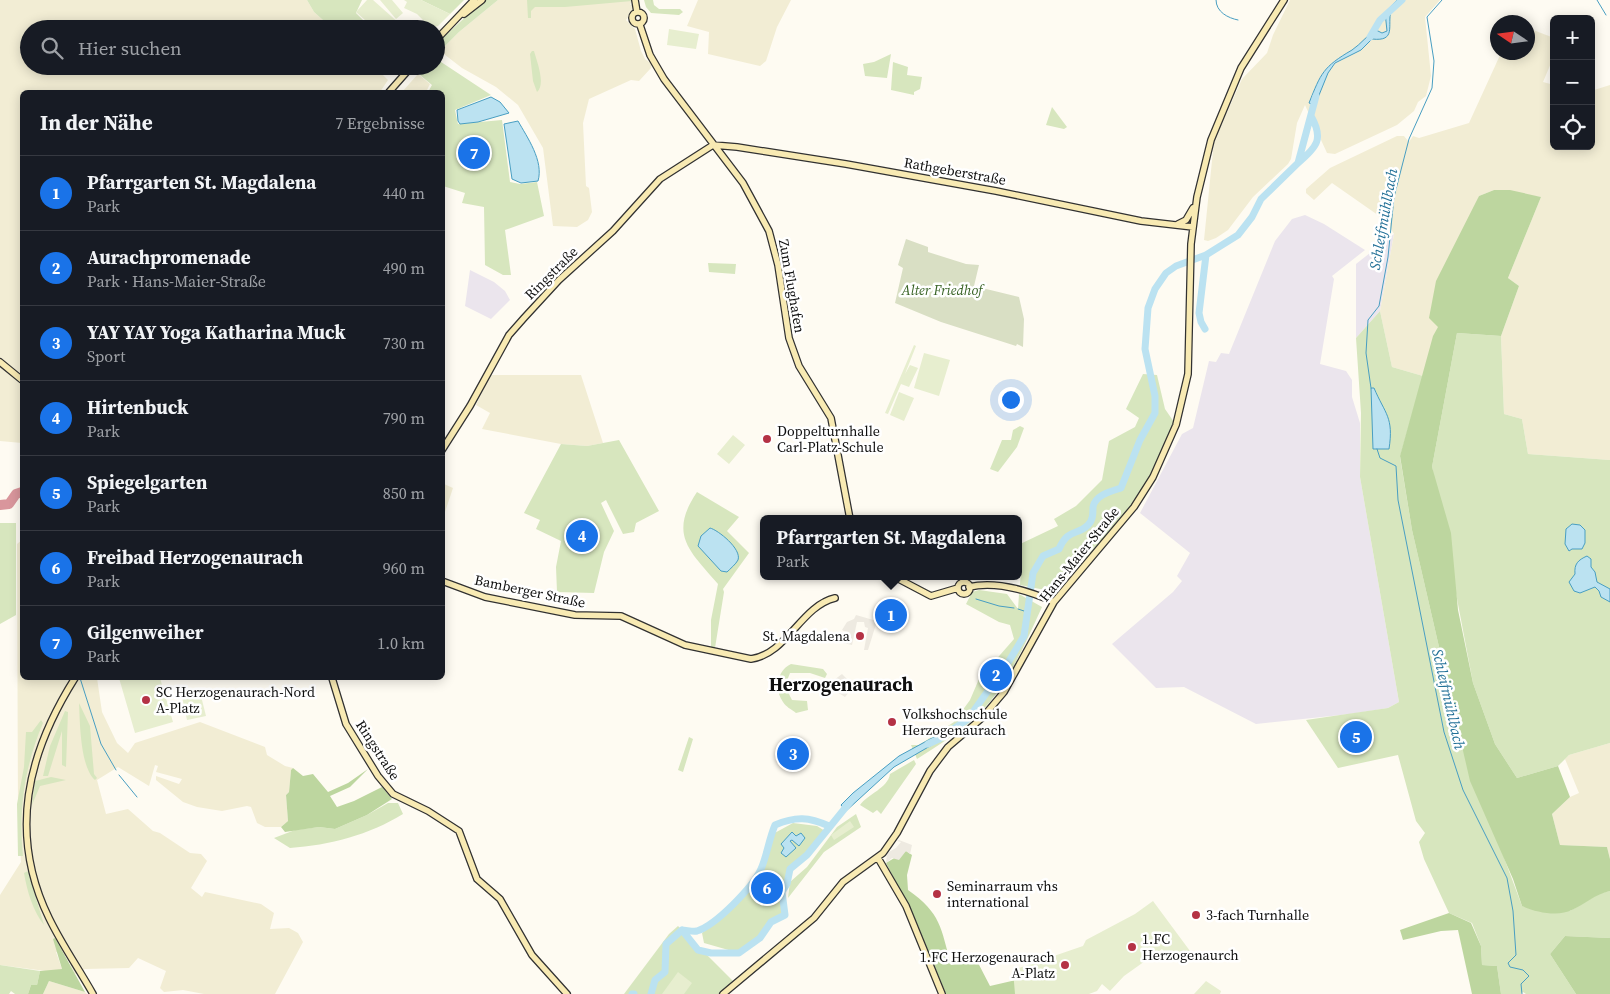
<!DOCTYPE html>
<html lang="de">
<head>
<meta charset="utf-8">
<style>
	:root { --surface:#171b24; --page:#242831; --text:#f1f3f6; --muted:#9ea1a6; --line:#363941; --accent:#1a73e8 }
	body { margin:0; font-family:"Source Serif 4",serif; background:var(--page); color:var(--text) }
	.controls { position:absolute; right:15px; top:15px; display:grid; overflow:hidden; border-radius:8px; box-shadow:0 2px 12px #0003 }
	.controls button { width:45px; height:45px; display:grid; place-items:center; padding:0; border:0; border-bottom:1px solid var(--line); background:var(--surface); color:var(--text); font:25px sans-serif }
	.compass { position:absolute; left:1490px; top:15px; width:45px; height:45px; border-radius:50%; background:var(--surface); box-shadow:0 2px 12px #0003; rotate:283deg }
	.you { position:absolute; left:1010px; top:399px; width:18px; height:18px; margin:-12px; border:4px solid #fff; border-radius:50%; background:#1a73e8; box-shadow:0 0 0 8px #1a73e833 }
	.badge { display:grid; place-items:center; width:32px; height:32px; border-radius:50%; background:var(--accent); color:#fff; font-size:16px; font-weight:700 }
	.pin { position:absolute; translate:-50% -50%; border:2px solid #fff; box-shadow:0 1px 5px #0006 }
	.popup { position:absolute; left:760px; top:515px; width:262px; height:65px; box-sizing:border-box; display:grid; place-content:center; border-radius:8px; background:var(--surface); filter:drop-shadow(0 1px 4px #0005); font-size:16px; white-space:nowrap; color:var(--muted) }
	.popup b { font-size:19px; color:var(--text) }
	.popup::after { content:''; position:absolute; left:50%; top:100%; margin-left:-10px; border:10px solid transparent; border-top-color:var(--surface) }
	.list { margin:0; padding:0; list-style:none }
	h2 { display:flex; justify-content:space-between; align-items:center; height:65px; margin:0; padding:0 20px; font-size:21px }
	h2 small { font-size:16px; font-weight:400; color:var(--muted) }
	.list li { display:grid; grid-template-columns:32px 1fr auto; gap:15px; align-items:center; box-sizing:border-box; height:75px; padding:0 20px; border-top:1px solid var(--line) }
	.list b { display:block; font-size:19px; white-space:nowrap }
	.list p { margin:0; font-size:16px; white-space:nowrap; color:var(--muted) }
	.list em { font-size:16px; font-style:normal; color:var(--muted) }
	.icon { flex:none; width:28px; height:28px; fill:none; stroke:currentColor; stroke-width:2; stroke-linecap:round; stroke-linejoin:round }
	.map { position:relative; flex:none; width:1610px; height:994px; overflow:hidden }
	.search { position:absolute; background:var(--surface); box-shadow:0 2px 12px #0003; left:20px; top:20px; width:425px; height:55px; display:flex; align-items:center; gap:12px; box-sizing:border-box; padding:0 18px; border-radius:28px; color:var(--muted); font-size:19px }
	.panel { position:absolute; background:var(--surface); box-shadow:0 2px 12px #0003; left:20px; top:90px; width:425px; height:590px; border-radius:8px }
	.map>svg:first-child { display:block }
	.industrial { fill:#ebe5ed }
	.farmland { fill:#f2edd4 }
	.green { fill:#d7e6be }
	.forest { fill:#bdd69f }
	.cemetery { fill:#d9dfc4 }
	.pitch { fill:#e7eecf }
	.plaza { fill:#eeeae1 }
	.water { fill:#bbe2f1; stroke:#489ec2 }
	.lines { fill:none; stroke-linecap:round; stroke-linejoin:round }
	.stream { stroke:#489ec2; stroke-width:1 }
	.river { stroke:#bbe2f1; stroke-width:7 }
	.taxiway { stroke:#d9969c; stroke-width:10 }
	.secondary-casing { stroke:#313131; stroke-width:8 }
	.secondary { stroke:#f8eab3; stroke-width:5.5 }
	.poi-dot { fill:#b43245; stroke:#fff; stroke-width:2 }
	.labels { text-anchor:middle; dominant-baseline:central; stroke-width:5; stroke-linejoin:round; paint-order:stroke }
	.street-label { font-size:14px; fill:#0f0f0f; stroke:#fff }
	.park-label { font-size:14px; font-style:italic; fill:#376224; stroke:#fff }
	.poi-label { font-size:14px; fill:#0f0f0f; stroke:#fff; text-anchor:start }
	.water-label { font-size:15px; font-style:italic; fill:#227097; stroke:#fff }
	.district-label { font-size:19px; font-weight:bold; fill:#0f0f0f; stroke:#fff }
</style>
</head>
<body>
<div class="map">
<svg width="1610" height="994" viewBox="0 0 1610 994">
	<rect width="100%" height="100%" fill="#fefbf2"/>
	<path class="industrial" d="M1305,215L1324,224L1365,250L1332,276L1334,279L1320,364L1346,371L1352,380V397L1360,423V477L1399,702L1388,708L1350,714L1256,724L1184,687L1156,688L1112,644L1173,592L1182,581L1177,576L1190,553L1140,513L1182,434L1193,428L1209,361L1216,362L1221,353L1229,354L1275,241L1292,219Z
		M1394,234L1380,311L1356,338V264Z
		M470,270L494,282L505,291L510,300L491,319L465,306Z"/>
	<path class="farmland" d="M0,0H307L314,12L333,29H29V66H374L388,80L380,92H22V443L0,441Z
		M498,0H632L630,5L633,4V10L626,20L635,29L641,51L645,59L652,64L651,68L639,81L631,80L589,99L583,123L586,186L589,188L592,212L588,220L577,227L553,226L543,148L518,105L496,87L462,68L440,51L459,32Z
		M698,0H791L777,27L766,61L760,66L708,54L709,32L687,26Z
		M1290,0H1440L1425,17L1431,76L1426,96L1418,102L1414,111L1397,125L1335,154L1327,153L1305,105L1297,123L1291,159L1288,164L1253,197L1228,230L1216,238L1208,241L1204,240L1214,141L1242,79L1267,53L1273,35Z
		M1528,28L1554,38V56L1543,82L1554,85V146H1591V140L1595,134L1591,91L1610,85V460L1528,454L1522,419L1504,414L1501,336L1519,286L1508,278L1541,197L1494,190L1479,196L1423,376L1392,367L1380,311L1394,234L1385,220L1332,183L1314,200L1306,193V189L1330,168L1397,136H1404L1409,142L1413,136L1419,138L1469,123L1501,53L1528,52Z
		M418,74L430,84L426,92H402Z
		M490,375H581L603,443L587,446L561,444L482,429L490,413L476,405Z
		M444,484L453,488L443,518L442,488Z
		M22,540V678H97L102,712L117,743L128,753L135,743L200,722L265,747L267,755L285,766L293,768L291,770L289,792L286,795L288,821L281,827H265L257,823L251,807L247,806L222,811L197,807L183,802L156,780V776L179,784L182,779L156,772L158,766L155,765L149,786L118,767L97,780L106,814L128,809L153,831L160,833L190,853L201,854L207,861L191,888L202,897L205,892L261,904L274,913L270,929L289,928L298,933L303,942L275,994H204L183,990L164,992L160,988L166,971L138,958L129,968L85,969L75,974L66,956L56,952L62,969L53,972L0,965V895L21,862L18,817L17,544Z
		M1610,743V859L1607,847L1560,845L1552,814L1570,797L1579,793L1565,759L1569,755Z
		M49,981L85,992L87,994H43Z"/>
	<path class="green" d="M307,0H362L356,13L372,29H359L349,20L344,23L341,20L333,29L314,12Z
		M421,0H464L450,14Z
		M484,0H498L459,32L440,51L436,44Z
		M527,0H632V1L565,7H535L531,11V18H528Z
		M644,0H653L654,5L659,9H680L683,12L679,15L651,13L646,7Z
		M532,51H534C537,62 546,84 537,92L533,81L530,54Z
		M891,54L887,78L865,76L863,64L874,62Z
		M438,60L491,95L455,110L458,124L502,120L510,182L520,184L537,182L544,216L505,230L511,275H503L485,265L484,207L462,203L465,193L443,186L442,92H428L432,85L420,75L428,66H436Z
		M893,62L908,67L907,75L922,77L920,89L914,92V95L891,90Z
		M1052,107L1067,127L1064,129L1046,125Z
		M708,263L736,264L735,274L709,272Z
		M1380,311L1392,367L1423,376L1400,457L1412,530L1461,742L1522,906L1570,911L1600,893L1610,891V938L1565,936L1550,954L1576,994H1526L1523,992L1521,994H1501L1497,966L1482,965L1481,946L1472,923L1449,913L1424,859L1419,842L1425,833L1416,821L1398,755L1338,768L1306,720L1388,708L1399,702L1360,477L1361,413L1356,338Z
		M1457,333L1501,336L1504,414L1522,419L1528,454L1610,460V743L1569,755L1558,766L1517,778L1495,744L1473,683L1432,467Z
		M1143,374L1157,375L1165,409L1174,422C1159,459 1143,495 1116,526C1097,548 1074,567 1056,590L1050,591L1020,585L1022,554L1018,545L1058,526L1054,519L1076,506L1102,480L1109,441L1135,427L1139,418L1126,409Z
		M1020,426L1024,428L1017,447L998,472L990,469L1002,440H1011L1013,430Z
		M619,440L659,511L636,523L634,532L623,534L606,500L601,503L614,531L604,552L594,593L557,592L556,567L561,541L536,529L540,520L524,513L561,444L587,446Z
		M697,492L739,517L727,531L749,553L723,589L724,592L715,648L711,649V620L718,584C690,551 668,535 697,492Z
		M0,523H16V615L0,624Z
		M979,590L1007,594L1018,609L1019,594L1042,607C1023,648 1004,695 968,724C952,737 934,748 917,759L911,745H919L954,722L970,700L979,679L1014,639L1010,625L999,622L966,604L972,592Z
		M891,610L902,612V619H897L896,622H885V619L878,617L880,612Z
		M791,664L823,669L827,674L825,678L810,673H790L785,686L792,700L807,701L808,710L796,713C791,709 786,707 783,702C774,690 777,670 791,664Z
		M79,703L90,726L94,774L97,778L95,780C80,767 80,722 79,703Z
		M65,711L68,712L66,767L62,765V731L48,776H43L50,746Z
		M41,720L43,723C25,765 18,810 23,856H18L17,804L24,767L26,732H32Z
		M689,737L693,739L683,772L678,770Z
		M914,760L916,764L881,814L877,810L873,813L860,805C868,794 888,788 890,774Z
		M51,777L66,780L40,786L32,805L35,781Z
		M388,803H398L403,814C369,835 330,845 290,848L274,838L295,830L319,827L335,829L367,815Z
		M856,814L861,827L824,852L788,898L790,882L807,867L837,827Z
		M793,823L817,826L825,831L807,855L790,869L787,884L782,892L785,915L771,922L760,938L739,953L704,943L702,933L711,926V922C730,909 753,891 762,869C766,858 768,846 771,835Z
		M28,871L44,925C33,911 27,891 24,873Z
		M678,926L737,985L729,994H624L669,934Z
		M0,965L40,971L37,985H31L28,994H15L11,991L9,994H0Z"/>
	<path class="forest" d="M1494,190H1510L1541,197L1508,278L1519,286L1501,336L1457,333L1432,467L1451,533L1458,610L1473,683L1495,744L1517,778L1558,766L1570,797L1552,814L1560,845L1607,847L1610,859V891C1595,894 1585,904 1572,910C1558,917 1535,912 1522,906L1513,879L1470,781L1412,530L1400,456L1433,336L1438,327L1429,318L1436,281L1479,196Z
		M293,768L303,776L313,774L328,792L348,783L368,769L350,787L330,796L337,807L354,801L382,787L392,799L367,815L335,829L319,827L285,832L281,827L288,821L286,795L289,792L291,770Z
		M906,851L912,855L907,875L908,890C941,913 941,928 951,965L976,959L990,986L1016,980L1020,994H946L916,921L886,863Z
		M1449,913L1471,923L1481,946L1482,965L1497,966L1501,994H1472L1458,930L1441,931L1403,940L1400,930Z
		M1565,936L1610,938V994H1576L1550,954Z
		M55,938L85,992L49,981L43,994H28L31,985H37L40,971L62,969L53,939Z"/>
	<path class="cemetery" d="M906,239L928,247V252L966,264L979,265L974,286L1019,297L1024,319L1023,347L1017,344L1016,346L941,322L895,303L903,268L898,265Z"/>
	<path class="pitch" d="M367,0H373L400,24L396,29H375L356,12Z
		M380,0H392L403,13L396,19Z
		M404,0H421L450,14L438,26L431,28L417,14L404,8L407,2Z
		M669,29L699,34L696,49L667,45Z
		M914,345L916,346L905,374L910,365L918,368L909,387L901,384L888,414L885,413Z
		M924,353L950,360L939,396L914,388Z
		M899,392L914,398L904,421L890,415Z
		M733,435L745,445L729,464L717,454Z
		M119,678H160L173,722L135,733Z
		M199,688L206,716L187,720L181,692Z
		M850,821L854,827L834,840L831,835Z
		M1153,901L1190,951L1174,962L1162,949L1124,976L1110,991L1102,984L1097,991L1089,994H1015L1013,970L1083,946L1086,940L1135,914Z
		M678,972L692,983L684,994H662Z
		M1206,981L1221,991L1220,994H1194Z"/>
	<path class="plaza" d="M856,615L877,621L868,650H864L868,628L865,627L864,622H857L852,645L843,643L848,633L842,630L847,622L854,619Z
		M842,674L854,686L845,697L831,688L834,680Z
		M899,840L912,845L910,854L906,851L899,860L892,858L886,863L887,853L896,848L901,842L897,841Z"/>
	<path class="water" d="M1397,0H1405L1391,11C1387,25 1397,42 1372,39L1361,50L1335,63L1328,73L1315,105L1309,103C1321,73 1323,67 1352,50C1361,44 1367,35 1376,30L1382,33L1387,31L1385,12Z
		M491,97L500,102L509,113L478,122L460,124L458,121L457,110Z
		M518,121C527,137 544,161 538,181L521,183L512,179L504,124Z
		M1371,388H1374C1385,414 1394,417 1389,449H1373Z
		M1572,524L1580,525L1585,530V543L1582,549H1572L1569,551L1565,544L1566,529Z
		M710,528C718,530 742,549 738,560C736,564 730,569 727,572L721,571L698,546L701,536Z
		M1587,556L1591,559V567L1595,572L1597,582L1610,589V602L1601,597L1599,591L1595,587L1580,593L1574,591L1569,582L1575,574C1574,564 1578,560 1587,556Z
		M934,737L937,742L894,767L846,811L841,805L853,793L899,756Z
		M792,832L796,836L801,833L805,838L799,846L792,840L790,841L796,848L786,857L781,853L784,848L781,844Z"/>
	<g class="lines">
		<path class="stream" d="M1216,0C1216,12 1228,18 1238,20
			M1597,0L1606,15
			M1371,388L1366,353L1368,320L1379,306L1388,257L1394,197L1409,139L1432,88L1434,61L1427,17L1442,0
			M1377,449L1380,458L1396,466L1398,500L1444,732L1463,790L1507,878L1513,911L1516,955L1508,963L1510,967L1523,970L1529,976L1521,984L1522,994
			M976,599L999,606L1014,608
			M1018,609L1027,612
			M80,678L101,744L116,770
			M119,775L137,797"/>
		<path class="river" d="M1370,37L1380,20L1402,0
			M1298,163C1317,147 1324,139 1311,116
			M1205,329L1201,322L1199,313L1206,255
			M928,744L939,739L968,719L1009,661L1024,636L1033,573L1043,556L1059,549C1068,528 1077,536 1088,525C1093,520 1093,514 1093,507C1095,495 1112,491 1121,488L1140,440L1155,413V396L1145,349L1148,308L1155,289L1166,273L1176,266L1206,255L1238,235L1252,217L1261,199L1298,163L1316,96
			M682,930C686,930 693,932 697,931C716,925 753,887 761,869C767,855 769,839 775,825C796,816 809,817 829,826
			M632,994H634
			M651,994L655,980L665,972L666,944L682,930L698,950L711,953H739L760,938L771,922L785,915L782,892L787,884L790,869L807,855L850,802"/>
		<path class="taxiway" d="M0,505L9,504L16,494L22,492"/>
		<g class="secondary-casing">
			<path id="secondary" d="M635,0L637,12
				M632 18a6 6 0 1 1 12 0a6 6 0 1 1-12 0Z
				M464,14L482,0
				M640,25L650,55L664,79L743,183L769,231L778,265L789,338L799,366L831,418L850,519
				M436,40L474,0
				M389,92L412,66
				M1178,224L1186,220L1193,208
				M0,362L22,380
				M442,450L470,406L509,335L524,318L559,280L613,231L660,179L713,145L737,147L846,164L996,191L1141,221L1193,227
				M893,576L931,596L958,588
				M442,581L485,597L575,615L621,616L685,645L751,659C787,654 801,606 835,598
				M958 588a6 6 0 1 1 12 0a6 6 0 1 1-12 0Z
				M969,587C997,580 1029,591 1054,602
				M75,678C27,754 8,834 49,918C62,945 79,969 93,994
				M332,678L346,724L378,776L393,794L428,811L459,831L477,879L500,899L532,955L567,994
				M878,858L906,906L942,994
				M723,994L814,918L843,882L883,853L897,833L930,771L948,747L982,718L1004,692L1054,602L1134,507L1153,477L1176,425L1188,374L1191,244L1197,197L1211,140L1241,68L1284,0"/>
		</g>
		<use href="#secondary" class="secondary"/>
	</g>
	<g class="poi-dot">
		<circle cx="767" cy="439" r="5"/>
		<circle cx="860" cy="636" r="5"/>
		<circle cx="146" cy="700" r="5"/>
		<circle cx="892" cy="722" r="5"/>
		<circle cx="937" cy="894" r="5"/>
		<circle cx="1196" cy="915" r="5"/>
		<circle cx="1132" cy="947" r="5"/>
		<circle cx="1065" cy="965" r="5"/>
	</g>
	<g class="labels">
		<g class="street-label">
			<text transform="translate(955 171) rotate(10)">Rathgeberstraße</text>
			<text transform="translate(551 273) rotate(-45)">Ringstraße</text>
			<text transform="translate(792 286) rotate(80)">Zum Flughafen</text>
			<text transform="translate(1079 554) rotate(-51)">Hans-Maier-Straße</text>
			<text transform="translate(530 591) rotate(12)">Bamberger Straße</text>
			<text transform="translate(378 750) rotate(57)">Ringstraße</text>
		</g>
		<g class="park-label">
			<text x="942" y="290">Alter Friedhof</text>
		</g>
		<g class="poi-label">
			<text x="777" y="431">Doppelturnhalle<tspan x="777" dy="16">Carl-Platz-Schule</tspan></text>
			<text x="850" y="636" text-anchor="end">St. Magdalena</text>
			<text x="156" y="692">SC Herzogenaurach-Nord<tspan x="156" dy="16">A-Platz</tspan></text>
			<text x="902" y="714">Volkshochschule<tspan x="902" dy="16">Herzogenaurach</tspan></text>
			<text x="947" y="886">Seminarraum vhs<tspan x="947" dy="16">international</tspan></text>
			<text x="1206" y="915">3-fach Turnhalle</text>
			<text x="1142" y="939">1.FC<tspan x="1142" dy="16">Herzogenaurch</tspan></text>
			<text x="1055" y="957" text-anchor="end">1.FC Herzogenaurach<tspan x="1055" dy="16">A-Platz</tspan></text>
		</g>
		<g class="water-label">
			<text transform="translate(1383 219) rotate(-80)">Schleifmühlbach</text>
			<text transform="translate(1449 699) rotate(77)">Schleifmühlbach</text>
		</g>
		<g class="district-label">
			<text x="841" y="684">Herzogenaurach</text>
		</g>
	</g>
</svg>
<div class="controls">
<button>+</button>
<button>−</button>
<button><svg class="icon" aria-label="locate" viewBox="0 0 24 24"><circle cx="12" cy="12" r="6"/><path d="M12 2v4M12 18v4M2 12h4M18 12h4"/></svg></button>
</div>
<svg class="compass" viewBox="-18 -18 36 36"><path d="M0-13l5 13h-10z" fill="#e53935"/><path d="M0 13l5-13h-10z" fill="#9ea1a6"/></svg>
<div class="you"></div>
<div class="pin badge" style="left:891px;top:615px">1</div>
<div class="popup"><b>Pfarrgarten St. Magdalena</b>Park</div>
<div class="pin badge" style="left:996px;top:675px">2</div>
<div class="pin badge" style="left:793px;top:754px">3</div>
<div class="pin badge" style="left:582px;top:536px">4</div>
<div class="pin badge" style="left:1356px;top:737px">5</div>
<div class="pin badge" style="left:767px;top:888px">6</div>
<div class="pin badge" style="left:474px;top:153px">7</div>
<div class="search"><svg class="icon" aria-label="search" viewBox="0 0 24 24"><circle cx="10" cy="10" r="6"/><path d="M15 15l6 6"/></svg>Hier suchen</div>
<section class="panel">
<h2>In der Nähe<small>7 Ergebnisse</small></h2>
<ul class="list">
<li><span class="badge">1</span><div><b>Pfarrgarten St. Magdalena</b><p>Park</p></div><em>440 m</em></li>
<li><span class="badge">2</span><div><b>Aurachpromenade</b><p>Park · Hans-Maier-Straße</p></div><em>490 m</em></li>
<li><span class="badge">3</span><div><b>YAY YAY Yoga Katharina Muck</b><p>Sport</p></div><em>730 m</em></li>
<li><span class="badge">4</span><div><b>Hirtenbuck</b><p>Park</p></div><em>790 m</em></li>
<li><span class="badge">5</span><div><b>Spiegelgarten</b><p>Park</p></div><em>850 m</em></li>
<li><span class="badge">6</span><div><b>Freibad Herzogenaurach</b><p>Park</p></div><em>960 m</em></li>
<li><span class="badge">7</span><div><b>Gilgenweiher</b><p>Park</p></div><em>1.0 km</em></li>
</ul>
</section>
</div>
</body>
</html>
